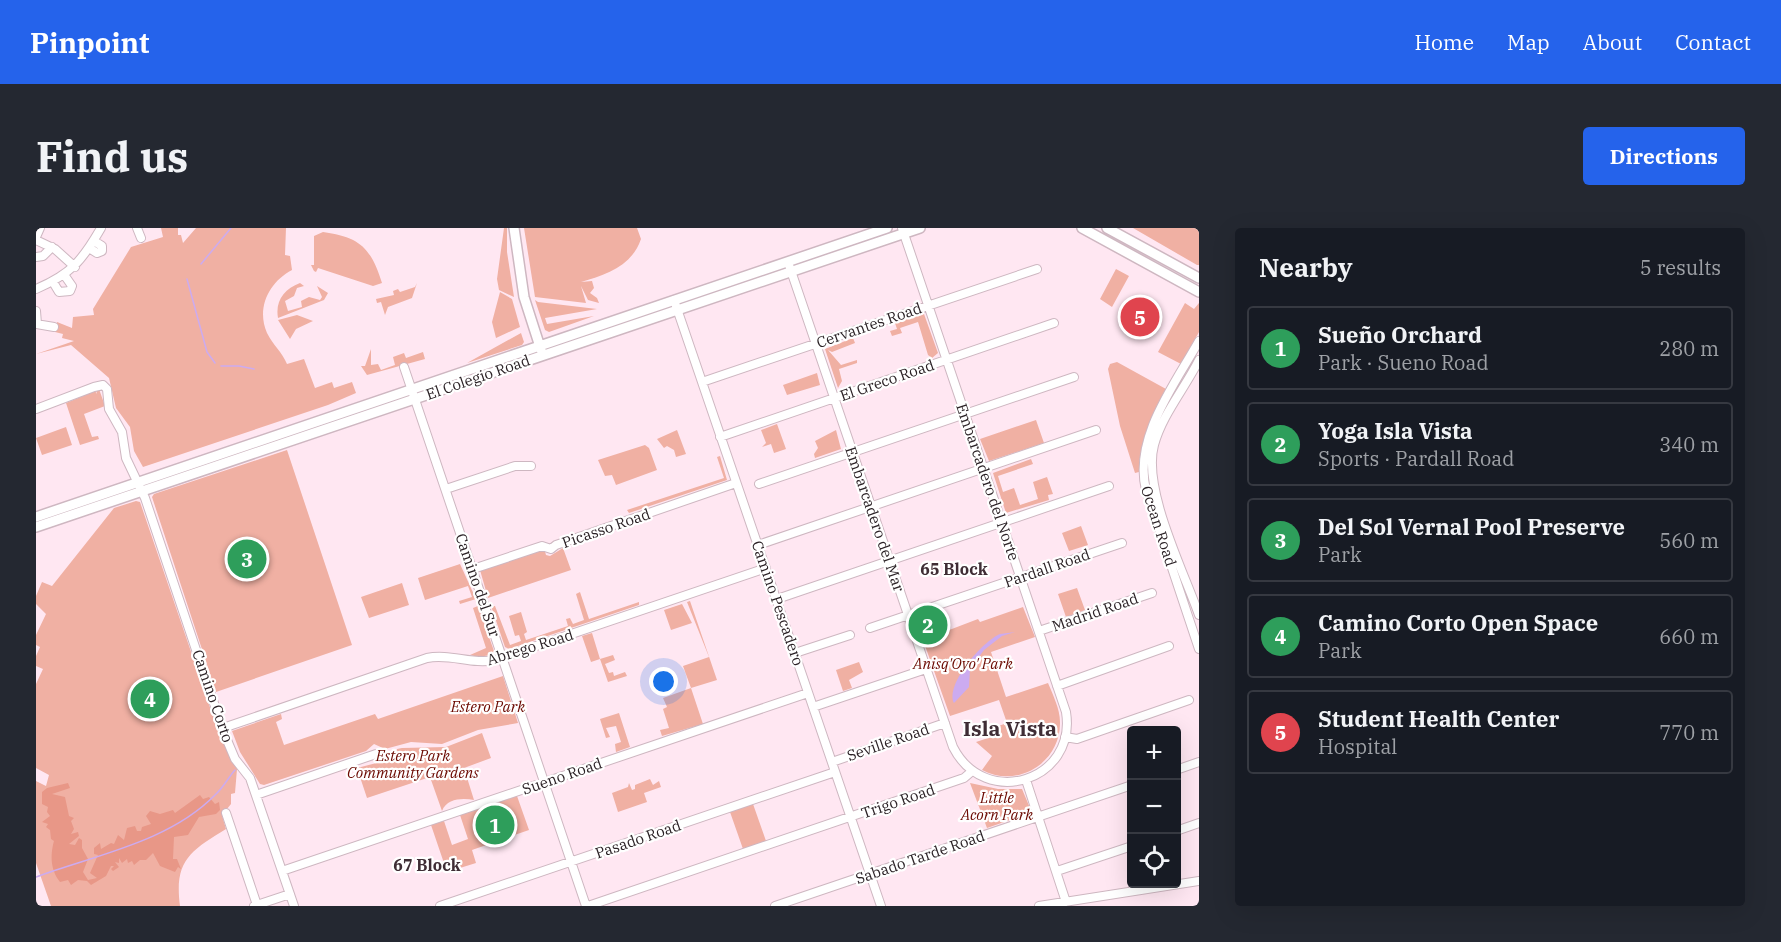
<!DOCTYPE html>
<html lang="en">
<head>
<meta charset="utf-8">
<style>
	:root { --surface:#171b24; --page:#242831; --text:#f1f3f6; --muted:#9ea1a6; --line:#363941; --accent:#2563eb }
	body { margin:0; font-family:"IBM Plex Serif",serif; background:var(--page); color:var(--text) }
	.controls { position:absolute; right:18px; bottom:18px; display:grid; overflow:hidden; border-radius:6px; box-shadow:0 6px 24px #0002 }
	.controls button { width:54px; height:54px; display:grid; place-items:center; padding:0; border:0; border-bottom:2px solid var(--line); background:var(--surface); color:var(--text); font:30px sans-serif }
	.you { position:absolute; left:628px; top:454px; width:21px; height:21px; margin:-15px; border:4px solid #fff; border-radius:50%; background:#1a73e8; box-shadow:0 0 0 9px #1a73e833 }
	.badge { display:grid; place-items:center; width:39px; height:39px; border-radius:50%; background:var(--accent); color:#fff; font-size:20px; font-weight:700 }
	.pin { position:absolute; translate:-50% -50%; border:3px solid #fff; box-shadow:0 2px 6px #0006 }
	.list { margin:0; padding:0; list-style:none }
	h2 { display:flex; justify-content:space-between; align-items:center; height:78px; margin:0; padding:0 24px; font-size:26px }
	h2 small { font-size:20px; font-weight:400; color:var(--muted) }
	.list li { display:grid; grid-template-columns:39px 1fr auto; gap:18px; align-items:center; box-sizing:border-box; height:84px; margin:0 12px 12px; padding:0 12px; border:2px solid var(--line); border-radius:6px }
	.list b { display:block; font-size:22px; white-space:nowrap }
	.list p { margin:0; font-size:20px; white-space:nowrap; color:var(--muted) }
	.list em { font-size:20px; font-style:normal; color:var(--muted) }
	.icon { flex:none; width:33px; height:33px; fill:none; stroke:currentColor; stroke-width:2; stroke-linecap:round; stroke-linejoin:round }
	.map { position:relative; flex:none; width:1163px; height:678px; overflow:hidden; border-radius:6px }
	header { display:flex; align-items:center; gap:36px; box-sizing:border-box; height:84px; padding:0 30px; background:var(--accent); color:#fff }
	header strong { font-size:28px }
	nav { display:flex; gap:33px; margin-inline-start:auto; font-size:21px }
	.intro { display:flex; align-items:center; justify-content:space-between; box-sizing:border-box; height:144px; padding:0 36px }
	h1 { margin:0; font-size:42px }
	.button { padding:15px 27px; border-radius:6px; background:var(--accent); color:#fff; font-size:21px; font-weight:700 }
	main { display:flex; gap:36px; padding:0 36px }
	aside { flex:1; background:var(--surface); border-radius:6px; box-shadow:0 6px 24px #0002 }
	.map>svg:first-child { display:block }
	.green { fill:#f0b0a3 }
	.forest { fill:#e89787 }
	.water { fill:#ccabf0 }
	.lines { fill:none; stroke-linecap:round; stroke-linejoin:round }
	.stream { stroke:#ccabf0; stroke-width:1.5 }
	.minor-casing { stroke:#ceb7c1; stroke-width:10 }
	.major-casing { stroke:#ceb7c1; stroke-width:12 }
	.minor { stroke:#fff; stroke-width:8 }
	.major { stroke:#fff; stroke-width:9 }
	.labels { text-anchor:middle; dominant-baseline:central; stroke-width:4.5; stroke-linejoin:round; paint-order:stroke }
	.street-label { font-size:15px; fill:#2b2226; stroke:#fff }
	.park-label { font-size:15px; font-style:italic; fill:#6b0900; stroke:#fff }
	.neighbourhood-label { font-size:16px; font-weight:bold; fill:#3f2d35; stroke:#fff }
	.district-label { font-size:21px; font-weight:bold; fill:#3f2d35; stroke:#fff }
</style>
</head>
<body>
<header>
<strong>Pinpoint</strong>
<nav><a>Home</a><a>Map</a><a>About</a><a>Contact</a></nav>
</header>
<div class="intro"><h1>Find us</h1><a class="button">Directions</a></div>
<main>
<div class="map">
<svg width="1163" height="678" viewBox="0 0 1163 678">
	<rect width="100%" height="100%" fill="#ffe7f2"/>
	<path class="green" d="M125,0H142V7H145L147,15L160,0H250L249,27L254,28L256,42C233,54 220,80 231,105C237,117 246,124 251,136L268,131L279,160L296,154L298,160L316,154L320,165L292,177L107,239L98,223L94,199L80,180L73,150L35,117L0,126L38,113L26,110L27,106L19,104L21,94L36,100L37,89L58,87L57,81L95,19L127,9Z
		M468,0H471V24L478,69L463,62L461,51Z
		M488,0H601L605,11C596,38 570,47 545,54L556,53L558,60L554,65L561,70L563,75L552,72L545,58L550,75L499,69Z
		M1097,0H1163V37H1161Z
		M287,4C324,9 335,20 346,55L337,58L282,40L280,44L278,43L275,37H278V8Z
		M1080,41L1093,48L1076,79L1064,71Z
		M264,55L268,58L261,60L258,68L249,73L252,83L266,79L265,73L273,69L284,72L286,69L281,58L292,65L288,72L242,90C239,73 248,61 264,55Z
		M381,55L376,70L352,79L349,87L345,74L341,75L340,71L358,67L357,63L362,61L364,64L379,59Z
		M464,64L476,71L484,99L460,110L456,94Z
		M499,72L502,74L561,81L509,90L511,96L558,88L513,104L509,102Z
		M1149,75L1158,81L1163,75V104L1145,136L1122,124Z
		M888,86L902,125L896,130L892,127L882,94L864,100L866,105L856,108L854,103L861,101L859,95Z
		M261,87L277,93L260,101L254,111L242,92Z
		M485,105L488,114L486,117L431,135Z
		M817,110L819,115L796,124L792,122L805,137L821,132V135L803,141L806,153L802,160L789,121Z
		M335,121V137L342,136L345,142L359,137L357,129L368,125L370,130L387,124L389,131L331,147L325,138H329Z
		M1081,134L1130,161C1116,185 1103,215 1103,244L1099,245L1084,198L1072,141L1074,136Z
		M781,145L784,157L751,167L747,157Z
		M63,161L69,178L48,186L56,209L62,208L63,211L44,217L30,175L59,163L61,166L60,162Z
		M1000,192L1008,215L953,233L944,211Z
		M741,196L750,221L738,225L735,216L726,219L730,215L725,202Z
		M30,199L36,217L6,227L0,210Z
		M641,202L650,226L640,229L638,222L631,218L628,220L621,211Z
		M800,202L805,221L779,230L778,226L782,220L779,213Z
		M609,217L613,220L621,242L580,257L576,247L569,248L562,232Z
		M251,222L316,417L180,464L116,269L118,266Z
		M684,228L691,252L593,285L591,282L688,250L681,229Z
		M995,231L997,236L962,248L967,264L978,260L984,277L1002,271L997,254L1011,249L1017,266L1012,267L1013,272L970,285L957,245Z
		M100,273L104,274L180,497L201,541L199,565L195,566V576L186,587L190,601C154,623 138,633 144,678H15L0,635V553L10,558L13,547L0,540V456L7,441L0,438V428L4,419L0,417V407L10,386L0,376V368L6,354L16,358L78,280Z
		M1045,298L1052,317L1033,323L1026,305Z
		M508,320L510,327L514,328L527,320L535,342L452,370L444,342Z
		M424,336L440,371L424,376L423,373L436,369L432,358L389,372L382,350Z
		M366,355L373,377L333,390L325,369Z
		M1041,360L1049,382L1030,389L1022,366Z
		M544,364L553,391L603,374V377L473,421L469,419L455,378H459L474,417L485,413L483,407L479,408L473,388L485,384L491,404L488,406L490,412L532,398L530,391L534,390L537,396L548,392L540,366Z
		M654,373L681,452L655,460L667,496L626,508L624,502L633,500L627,481L631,479L627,470L655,460L647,438L673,429L651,374Z
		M646,376L656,395L635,402L628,382Z
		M442,378L458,423L455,427L442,429L434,427L450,420L437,380Z
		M987,379L999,409L955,424L970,469L1012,455C1017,467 1024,481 1024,494C1025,535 981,561 946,542L956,528L940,514L952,510L954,501L971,495L963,472L914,488L887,412L942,391L944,394Z
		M556,405L564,431L577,427L579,432L569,436L573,445L577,444L578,448L589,444L591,448L572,454L564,431L555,434L546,408Z
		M823,434L827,444L813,452L816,460L807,463L800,442Z
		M467,448L482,495L442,502L406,516L375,514L349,521L338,516L330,523L228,557L224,556L204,524L196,503L245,486L246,491L240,494L248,517L339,486L342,491Z
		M583,485L594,519L580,524L579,516L585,514L580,498L570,500L574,509L570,510L564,491Z
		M446,505L455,530L428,540L438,572C427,570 411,570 406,583L394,549L331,570L321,540L360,530L361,521L366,520L410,519Z
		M614,551L617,557L623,553L625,559L608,565L611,574L582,584L576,565L592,559L593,555L596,562L599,561V557Z
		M934,555L962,561H986L994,580L991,586L951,600Z
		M481,568L493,602L436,622L440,635L411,644L395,597L408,593L416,617L432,611L424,587Z
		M717,576L730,613L707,621L694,584Z"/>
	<path class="forest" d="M32,555L34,560L16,566L29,569L33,588L38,590L35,593L38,601L35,606L42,604L43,608L33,616L39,617L43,610L46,612V620L52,631L47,644L52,652L61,650L54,645L62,627L58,626V620L64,615L65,621L75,615L78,616L82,607L88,612L91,600L99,598L101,603H105L106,599L115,596L110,588L114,583L124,586L137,582L139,585L164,567L167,571L173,569L179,576L183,574L184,582L180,586L163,589L152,607L138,609L137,631H141L145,641L142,639L139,644L124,638L117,625L110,632H104L98,637L96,633L92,635L91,631L86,635L83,630V635L79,634L83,639L77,643L75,641L78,638H75L70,648L55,657L51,653L42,652L35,657L32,652L24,654C13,640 15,624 18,613L15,611L14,602L10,599L12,596L6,594L14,588L11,584L12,579L6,576V564L11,560Z"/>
	<path class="water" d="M979,404L966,408L948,422L934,441L933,459L918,475C909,456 947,413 964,406C969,405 975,405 979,404Z"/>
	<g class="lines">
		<path class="stream" d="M165,36L195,0
			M151,51L171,124L179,135
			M185,138H203L218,141
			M0,649C59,627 133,614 179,567C187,560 192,550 199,542"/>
		<g class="minor-casing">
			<path id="minor" d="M101,0L105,10
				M0,9L4,0
				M0,12L19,21L39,39
				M53,20L61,25L66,23V18L58,13
				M0,29L7,28L16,19
				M752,34L917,519C949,582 1041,553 1030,484L866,0
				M17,54L23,64L34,63L36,58L29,48
				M0,61C35,46 46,33 65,0
				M638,72L845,678
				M0,83L1,96
				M0,96L18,99
				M1163,113C1139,156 1097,210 1110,262L1163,421
				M1163,132C1149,160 1126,187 1118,217C1106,261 1148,344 1163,387
				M368,139L550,678
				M666,154L1001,41
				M0,181L58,159L67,157L71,161L73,181L86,204L90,230L109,270L188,505L199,531L214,550L258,678
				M684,209L1018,95
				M723,256L1038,149
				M410,261L479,238H495
				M722,317L1060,202
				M440,340L506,318L515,321L520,317L700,255
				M741,371L1073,258
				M834,400L1086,315
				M1003,403L1116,365
				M759,425L814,407
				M1021,458L1133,418
				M777,479L890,441
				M187,500L391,430C414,425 436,437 459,432L730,340
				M1029,509L1041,511L1153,472
				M796,534L909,495
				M1140,542L1163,534
				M990,552L1030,674
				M220,567L340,526
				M190,585L221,677
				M1140,603L1163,595
				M246,643L772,465
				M1021,643L1096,618
				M218,678L254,666
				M404,678L799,544
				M552,678L928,550L935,544
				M739,678L1096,557
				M1003,678L1163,653"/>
		</g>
		<g class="major-casing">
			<path id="major" d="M478,0L488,69L505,122
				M1046,0L1163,64
				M1071,0L1163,50
				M0,289L851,0
				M0,299L884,0"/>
		</g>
		<use href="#minor" class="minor"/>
		<use href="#major" class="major"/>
	</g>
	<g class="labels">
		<g class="street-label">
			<text transform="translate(833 97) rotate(-19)">Cervantes Road</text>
			<text transform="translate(442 149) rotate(-19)">El Colegio Road</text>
			<text transform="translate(851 152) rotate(-19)">El Greco Road</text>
			<text transform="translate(952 254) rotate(71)">Embarcadero del Norte</text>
			<text transform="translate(839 291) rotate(71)">Embarcadero del Mar</text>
			<text transform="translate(1123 298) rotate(72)">Ocean Road</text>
			<text transform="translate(570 300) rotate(-19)">Picasso Road</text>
			<text transform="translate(1011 340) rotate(-19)">Pardall Road</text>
			<text transform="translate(442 357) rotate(71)">Camino del Sur</text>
			<text transform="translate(742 375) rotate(71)">Camino Pescadero</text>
			<text transform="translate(1059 384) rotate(-19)">Madrid Road</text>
			<text transform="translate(494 419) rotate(-17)">Abrego Road</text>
			<text transform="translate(177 468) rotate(71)">Camino Corto</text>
			<text transform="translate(852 514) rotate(-19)">Seville Road</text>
			<text transform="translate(526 548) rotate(-19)">Sueno Road</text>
			<text transform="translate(862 573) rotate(-19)">Trigo Road</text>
			<text transform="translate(602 611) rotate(-19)">Pasado Road</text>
			<text transform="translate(884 629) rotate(-19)">Sabado Tarde Road</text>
		</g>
		<g class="park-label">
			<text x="927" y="435">Anisq'Oyo' Park</text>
			<text x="452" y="478">Estero Park</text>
			<text x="377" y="527">Estero Park<tspan x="377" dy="17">Community Gardens</tspan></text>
			<text x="961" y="569">Little<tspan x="961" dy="17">Acorn Park</tspan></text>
		</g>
		<g class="neighbourhood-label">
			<text x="918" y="341">65 Block</text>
			<text x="391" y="637">67 Block</text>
		</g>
		<g class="district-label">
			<text x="974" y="500">Isla Vista</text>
		</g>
	</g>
</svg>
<div class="controls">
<button>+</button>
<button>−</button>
<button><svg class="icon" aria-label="locate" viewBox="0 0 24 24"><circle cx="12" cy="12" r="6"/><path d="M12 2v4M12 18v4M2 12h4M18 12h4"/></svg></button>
</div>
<div class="you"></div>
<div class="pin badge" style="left:459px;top:597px;background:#2e9e5b">1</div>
<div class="pin badge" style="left:892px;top:397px;background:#2e9e5b">2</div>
<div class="pin badge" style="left:211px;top:331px;background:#2e9e5b">3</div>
<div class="pin badge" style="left:114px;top:471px;background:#2e9e5b">4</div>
<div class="pin badge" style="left:1104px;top:89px;background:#e0444e">5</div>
</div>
<aside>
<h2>Nearby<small>5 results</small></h2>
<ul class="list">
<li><span class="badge" style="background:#2e9e5b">1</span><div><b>Sueño Orchard</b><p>Park · Sueno Road</p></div><em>280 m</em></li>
<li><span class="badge" style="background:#2e9e5b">2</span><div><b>Yoga Isla Vista</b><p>Sports · Pardall Road</p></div><em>340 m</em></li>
<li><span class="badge" style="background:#2e9e5b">3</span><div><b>Del Sol Vernal Pool Preserve</b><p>Park</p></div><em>560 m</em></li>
<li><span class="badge" style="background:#2e9e5b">4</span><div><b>Camino Corto Open Space</b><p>Park</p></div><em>660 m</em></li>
<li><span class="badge" style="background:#e0444e">5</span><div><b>Student Health Center</b><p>Hospital</p></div><em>770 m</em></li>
</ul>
</aside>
</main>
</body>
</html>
